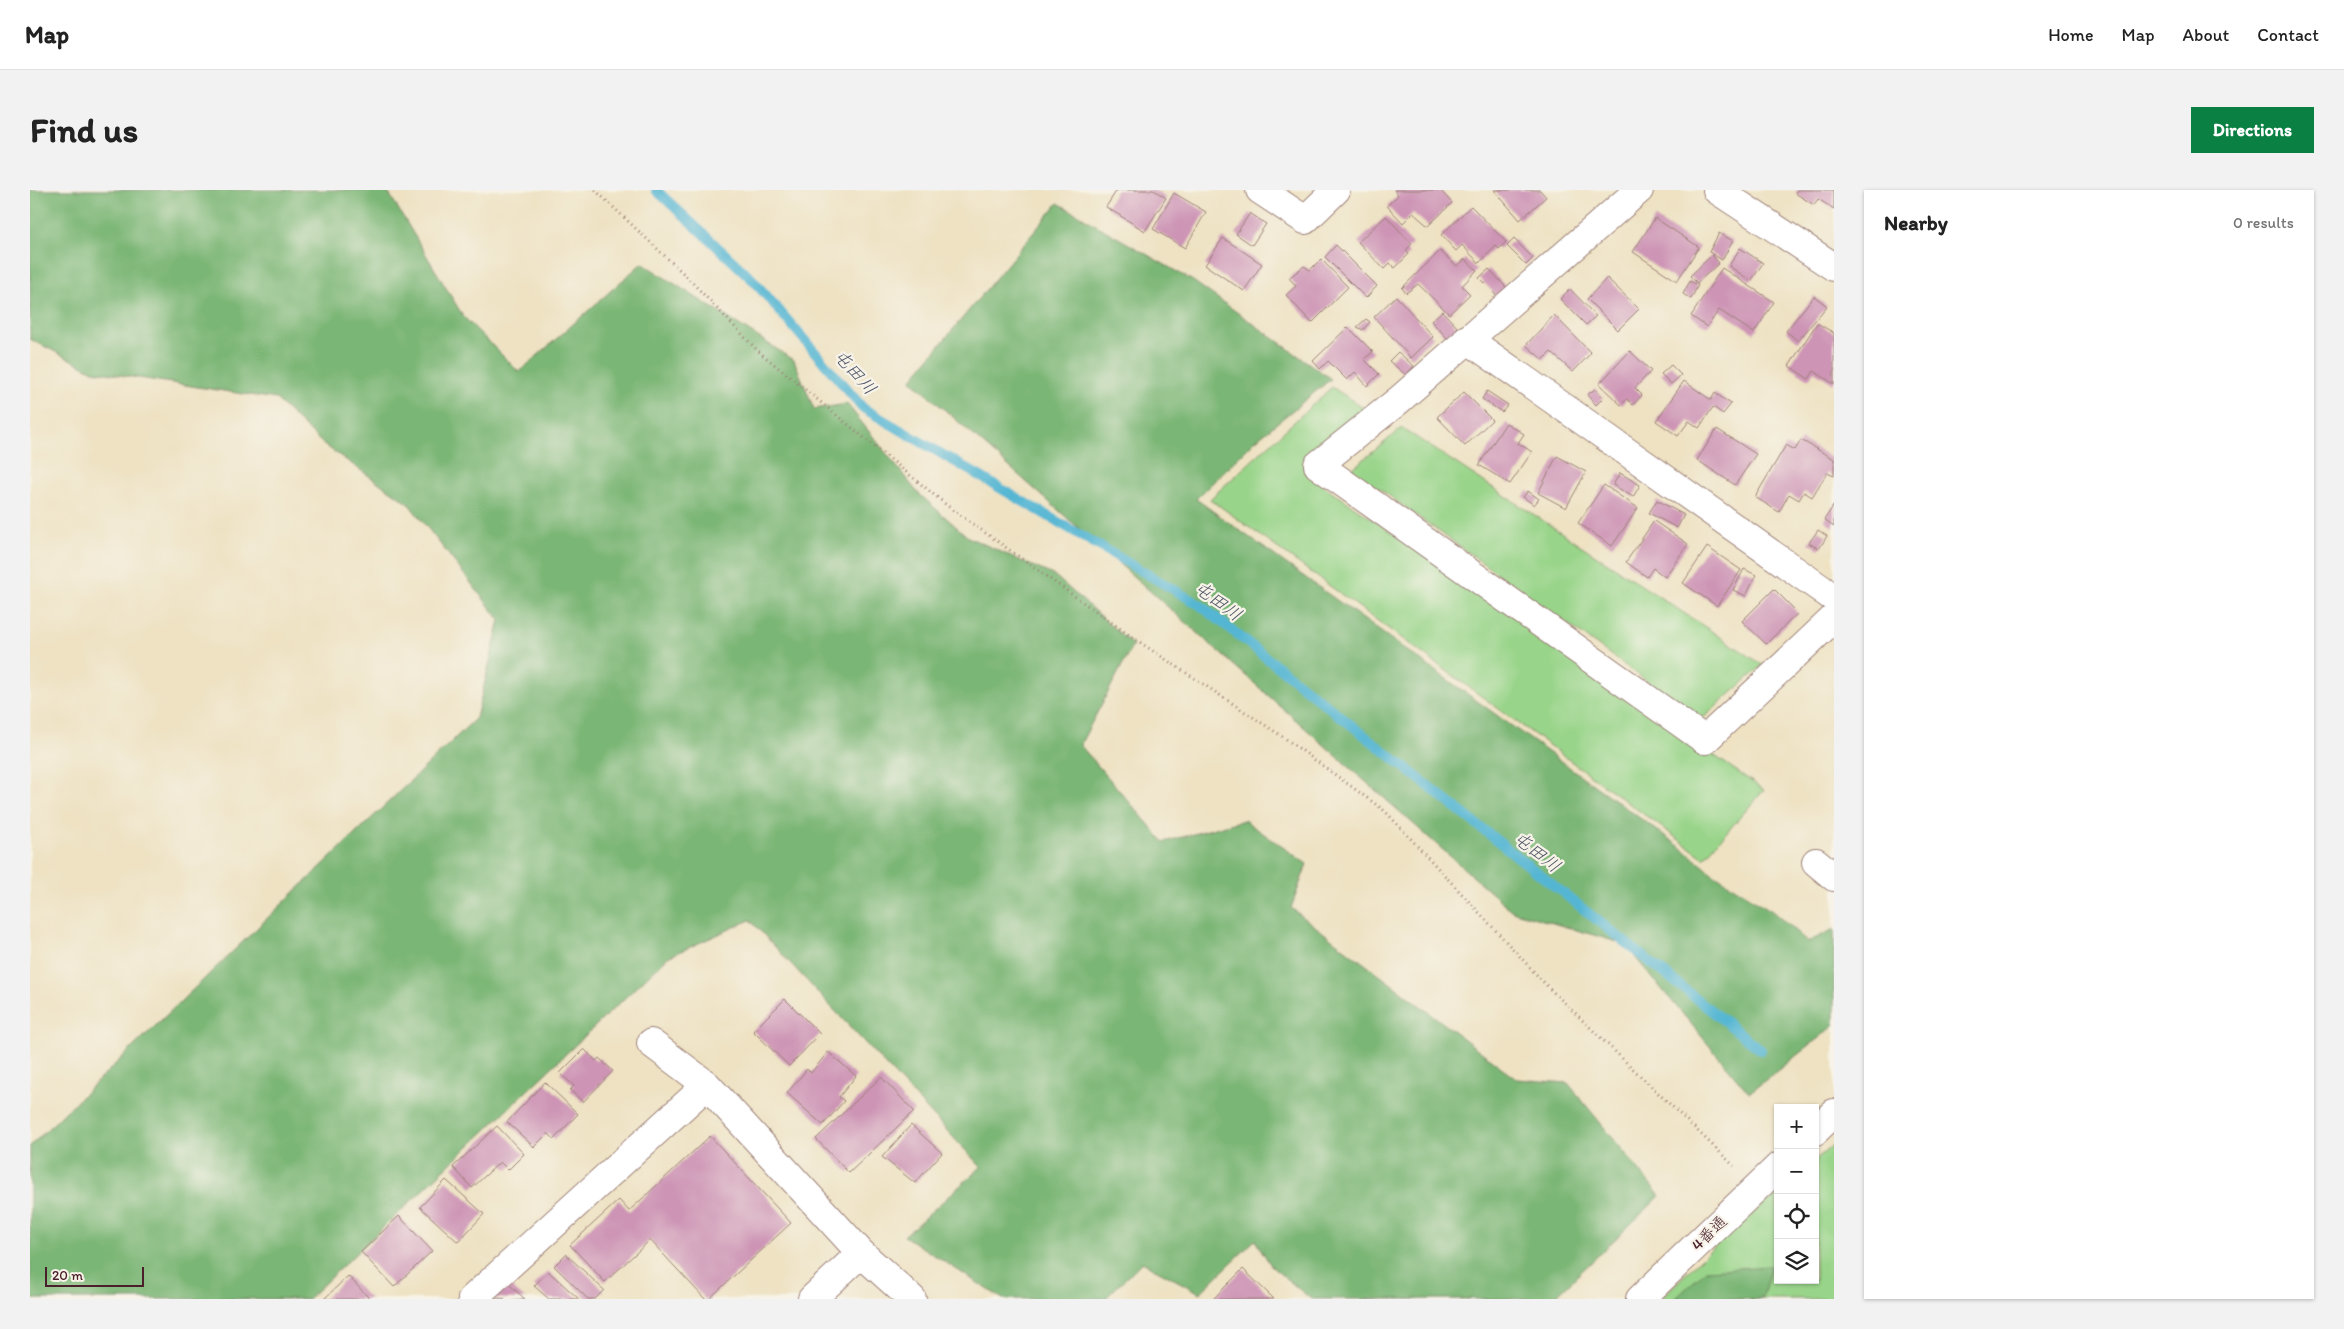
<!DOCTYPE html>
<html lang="en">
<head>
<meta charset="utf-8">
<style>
	:root { --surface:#fff; --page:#f2f2f2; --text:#222; --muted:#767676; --line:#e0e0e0; --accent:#0b8043 }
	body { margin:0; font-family:Itim,"Klee One",sans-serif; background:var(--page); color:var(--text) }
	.controls { position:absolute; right:15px; bottom:15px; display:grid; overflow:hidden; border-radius:0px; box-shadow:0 1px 4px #0004 }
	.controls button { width:45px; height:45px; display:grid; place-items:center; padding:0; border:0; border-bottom:1px solid var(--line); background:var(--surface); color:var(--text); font:25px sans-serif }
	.scale { position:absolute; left:15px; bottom:12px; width:99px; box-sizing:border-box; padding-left:5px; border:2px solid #4a1f2b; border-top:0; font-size:14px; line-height:18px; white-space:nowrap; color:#4a1f2b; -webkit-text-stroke:4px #f7f3e8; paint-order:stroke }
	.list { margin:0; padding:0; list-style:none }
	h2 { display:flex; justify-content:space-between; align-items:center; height:65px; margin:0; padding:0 20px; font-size:21px }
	h2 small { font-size:16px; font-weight:400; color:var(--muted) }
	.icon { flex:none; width:28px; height:28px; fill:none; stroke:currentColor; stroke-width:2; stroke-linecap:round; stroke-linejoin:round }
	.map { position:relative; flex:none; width:1804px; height:1109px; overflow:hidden; border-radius:0px }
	header { display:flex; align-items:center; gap:30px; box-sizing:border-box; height:70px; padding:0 25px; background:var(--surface); border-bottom:1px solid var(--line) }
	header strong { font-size:24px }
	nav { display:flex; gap:28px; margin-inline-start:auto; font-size:18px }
	.intro { display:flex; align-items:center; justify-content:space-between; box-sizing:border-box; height:120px; padding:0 30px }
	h1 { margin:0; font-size:35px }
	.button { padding:12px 22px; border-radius:0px; background:var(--accent); color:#fff; font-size:18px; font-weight:700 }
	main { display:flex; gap:30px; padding:0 30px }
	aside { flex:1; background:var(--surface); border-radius:0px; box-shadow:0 1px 4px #0004 }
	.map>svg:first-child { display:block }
	.green { fill:#98d489; stroke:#717a5a }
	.forest { fill:#7ab675; stroke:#626a50 }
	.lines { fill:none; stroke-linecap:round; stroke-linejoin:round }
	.stream { stroke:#55b6d3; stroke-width:10 }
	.building { fill:#cd94b5 }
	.minor-casing { stroke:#9c8077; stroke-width:30 }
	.path { stroke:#9c8077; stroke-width:3; stroke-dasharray:1 4; stroke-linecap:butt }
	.minor { stroke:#fff; stroke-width:28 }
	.labels { text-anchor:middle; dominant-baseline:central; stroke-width:4.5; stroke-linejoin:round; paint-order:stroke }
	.street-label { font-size:16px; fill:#4a1f2b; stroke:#f7f3e8 }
	.water-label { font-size:18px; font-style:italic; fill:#4e5466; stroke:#f7f3e8 }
</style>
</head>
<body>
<header>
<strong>Map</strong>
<nav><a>Home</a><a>Map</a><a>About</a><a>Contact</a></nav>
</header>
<div class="intro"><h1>Find us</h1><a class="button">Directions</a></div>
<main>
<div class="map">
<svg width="1804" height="1109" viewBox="0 0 1804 1109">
	<rect width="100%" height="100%" fill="#f7f3e8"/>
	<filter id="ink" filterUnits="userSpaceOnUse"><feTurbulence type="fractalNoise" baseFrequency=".02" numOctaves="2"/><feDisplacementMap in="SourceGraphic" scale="10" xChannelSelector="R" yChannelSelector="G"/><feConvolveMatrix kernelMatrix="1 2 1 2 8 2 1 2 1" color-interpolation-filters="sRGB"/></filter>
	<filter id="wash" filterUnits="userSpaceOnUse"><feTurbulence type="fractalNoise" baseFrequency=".0096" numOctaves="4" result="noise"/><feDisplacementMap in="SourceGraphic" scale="20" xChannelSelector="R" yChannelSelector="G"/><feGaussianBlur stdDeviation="1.12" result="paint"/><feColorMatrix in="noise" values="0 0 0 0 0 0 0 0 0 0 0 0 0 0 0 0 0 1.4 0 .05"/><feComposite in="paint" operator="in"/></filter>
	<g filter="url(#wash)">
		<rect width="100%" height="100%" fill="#eee2c3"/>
		<path class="green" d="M1302,197L1338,221L1274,282L1734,600L1674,668L1180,309Z
			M1372,238L1733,475L1671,530L1322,279Z
			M1804,954V1109H1630L1679,1061L1748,1002V1090H1785V970Z"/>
		<path class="forest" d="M0,0H354L360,5L433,126L489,182L612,73L764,170L784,219L817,214L888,303L938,347L1025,386L1103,455L1050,555L1134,652L1214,630L1277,674L1261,718L1487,889L1538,893L1630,1006L1523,1109H1281L1242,1077L1225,1050L1170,1103L1112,1072L1075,1109H973L874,1046L951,977L720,730L638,767L278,1109H0V956L446,528L470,430L378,313L293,254L246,209L63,181L0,149Z
			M1028,13L1163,91L1301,189L1226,250L1166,309L1653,659L1682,683L1742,721L1778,752L1804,739V836L1719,903L1594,754L1482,721L881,190Z
			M1741,1076L1732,1109H1645L1676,1080Z"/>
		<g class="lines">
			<path class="stream" d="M626,0L722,89L833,218L1170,415L1731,860"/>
		</g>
		<g id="blocks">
			<path class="building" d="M1087,0H1124L1136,8L1115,41L1076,17Z
				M1364,0H1410L1422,13L1398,36L1383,23L1373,33L1357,16L1368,5Z
				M1464,0H1510L1516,7L1490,30Z
				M1767,0H1804V19L1788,9L1784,15L1765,3Z
				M1144,3L1176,22L1155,58L1123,39Z
				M1441,16L1476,52L1469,59L1466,56L1449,73L1432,55L1426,61L1411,45Z
				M1220,23L1236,34L1222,55L1206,44Z
				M1356,26L1382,54L1376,60L1379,64L1365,78L1360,73L1354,79L1328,52Z
				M1625,28L1669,57L1647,91L1603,62Z
				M1689,43L1703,51L1692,70L1679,62Z
				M1193,48L1232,74L1214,101L1175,75Z
				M1484,49L1503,68L1496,75L1477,56Z
				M1306,55L1347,96L1336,108L1295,67Z
				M1710,58L1733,73L1721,91L1699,76Z
				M1410,61L1427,76L1435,69L1447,80L1432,96L1440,104L1419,124L1388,94L1376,103L1372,98Z
				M1682,65L1689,73L1667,93L1660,86Z
				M1291,69L1318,97L1282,133L1256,105L1266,96L1259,88L1274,76L1280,80Z
				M1692,78L1744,112L1724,143L1689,120L1677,137L1661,126Z
				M1459,79L1477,98L1468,107L1449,88Z
				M1577,88L1609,119L1588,140L1557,109Z
				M1660,91L1668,95L1661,109L1653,104Z
				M1540,99L1566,126L1556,135L1530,109Z
				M1366,106L1403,147L1381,168L1344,127Z
				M1784,106L1797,116L1768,151L1756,141Z
				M1412,121L1429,139L1418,149L1401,131Z
				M1524,125L1561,163L1543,182L1521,162L1513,170L1496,155Z
				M1336,129L1340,132L1333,140L1327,137Z
				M1787,133L1804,143V194L1784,181L1779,189L1759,176Z
				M1318,137L1343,162L1334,169L1349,184L1337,196L1325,182L1317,190L1298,171L1290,179L1283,171Z
				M1600,161L1621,181L1605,198L1612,205L1603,215L1597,209L1591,215L1569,194Z
				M1368,162L1384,176L1376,185L1359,171Z
				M1641,175L1651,185L1641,194L1631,184Z
				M1654,191L1681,210L1685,203L1701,214L1693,224L1683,217L1669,238L1659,231L1648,246L1626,231Z
				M1565,199L1573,208L1566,215L1557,205Z
				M1457,201L1478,215L1472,222L1452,209Z
				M1434,202L1462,230L1435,256L1407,227Z
				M1476,233L1494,244L1488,253L1502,262L1480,294L1449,275Z
				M1687,239L1726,264L1705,295L1667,270Z
				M1771,250L1804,269V286L1797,283L1782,307L1774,302L1769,310L1759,304L1749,322L1725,307L1756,255L1765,260Z
				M1527,266L1556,282L1536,318L1508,303Z
				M1590,283L1610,295L1603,307L1583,295Z
				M1574,295L1608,318L1582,356L1548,333Z
				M1498,301L1509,309L1504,315L1493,307Z
				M1627,310L1654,325L1647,338L1619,323Z
				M1804,315V337L1794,330Z
				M1624,331L1658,354L1635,387L1623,378L1617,387L1596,372Z
				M1788,340L1797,346L1789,359L1779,353Z
				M1677,357L1711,380L1687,416L1653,393Z
				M1714,379L1726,385L1716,406L1703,400Z
				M1744,399L1768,423L1736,454L1712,431Z
				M755,809L790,844L759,876L723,841Z
				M554,859L566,871L569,868L583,881L553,912L540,900L544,896L530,883Z
				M798,862L826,886L809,907L814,911L793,935L757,903L777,879L781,883Z
				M851,887L884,921L819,983L786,949Z
				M515,892L548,924L524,949L518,943L504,957L477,932Z
				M881,935L912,963L885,993L852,967Z
				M467,936L494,964L478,980L470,972L442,998L423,977Z
				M680,946L761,1033L679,1109H675L620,1050L575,1092L540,1055L589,1010L599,1021Z
				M416,990L454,1024L428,1052L390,1017Z
				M369,1026L402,1061L364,1097L331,1062Z
				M536,1064L574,1100L565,1109H558L524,1076Z
				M1213,1079L1244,1109H1183Z
				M518,1081L549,1109H519L504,1096Z
				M318,1086L340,1109H294Z
				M478,1093L486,1101L495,1109L462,1108Z"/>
		</g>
	</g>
	<g filter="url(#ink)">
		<use href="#blocks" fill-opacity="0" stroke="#9c8077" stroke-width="1"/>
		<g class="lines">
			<g class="minor-casing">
				<path id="minor" d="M1230,0L1275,30L1306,0
					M1609,0L1369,210L1288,275L1675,550L1804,428
					M1687,0L1804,77
					M1437,149L1804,408
					M1786,672L1804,687
					M621,853L677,895L831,1063L882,1109
					M1785,941L1804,923
					M442,1109L677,895
					M782,1109L831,1063
					M1610,1109L1748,977"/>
			</g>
			<path class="path" d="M565,0L654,84L728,161L919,317L1099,445L1256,549L1355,621L1519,798L1704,976"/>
			<use href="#minor" class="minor"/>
		</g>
	</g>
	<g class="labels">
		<g class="street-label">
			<text transform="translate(1679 1043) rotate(-44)">4番通</text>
		</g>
		<g class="water-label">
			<text transform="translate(825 182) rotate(48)">屯田川</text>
			<text transform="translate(1188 411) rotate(36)">屯田川</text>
			<text transform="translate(1507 662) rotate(38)">屯田川</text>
		</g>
	</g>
</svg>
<div class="controls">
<button>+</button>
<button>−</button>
<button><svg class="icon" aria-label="locate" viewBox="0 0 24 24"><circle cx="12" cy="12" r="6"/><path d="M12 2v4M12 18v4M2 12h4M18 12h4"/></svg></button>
<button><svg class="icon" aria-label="layers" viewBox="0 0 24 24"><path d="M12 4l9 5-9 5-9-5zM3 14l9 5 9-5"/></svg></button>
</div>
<div class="scale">20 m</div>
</div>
<aside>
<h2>Nearby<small>0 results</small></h2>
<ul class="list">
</ul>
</aside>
</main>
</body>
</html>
